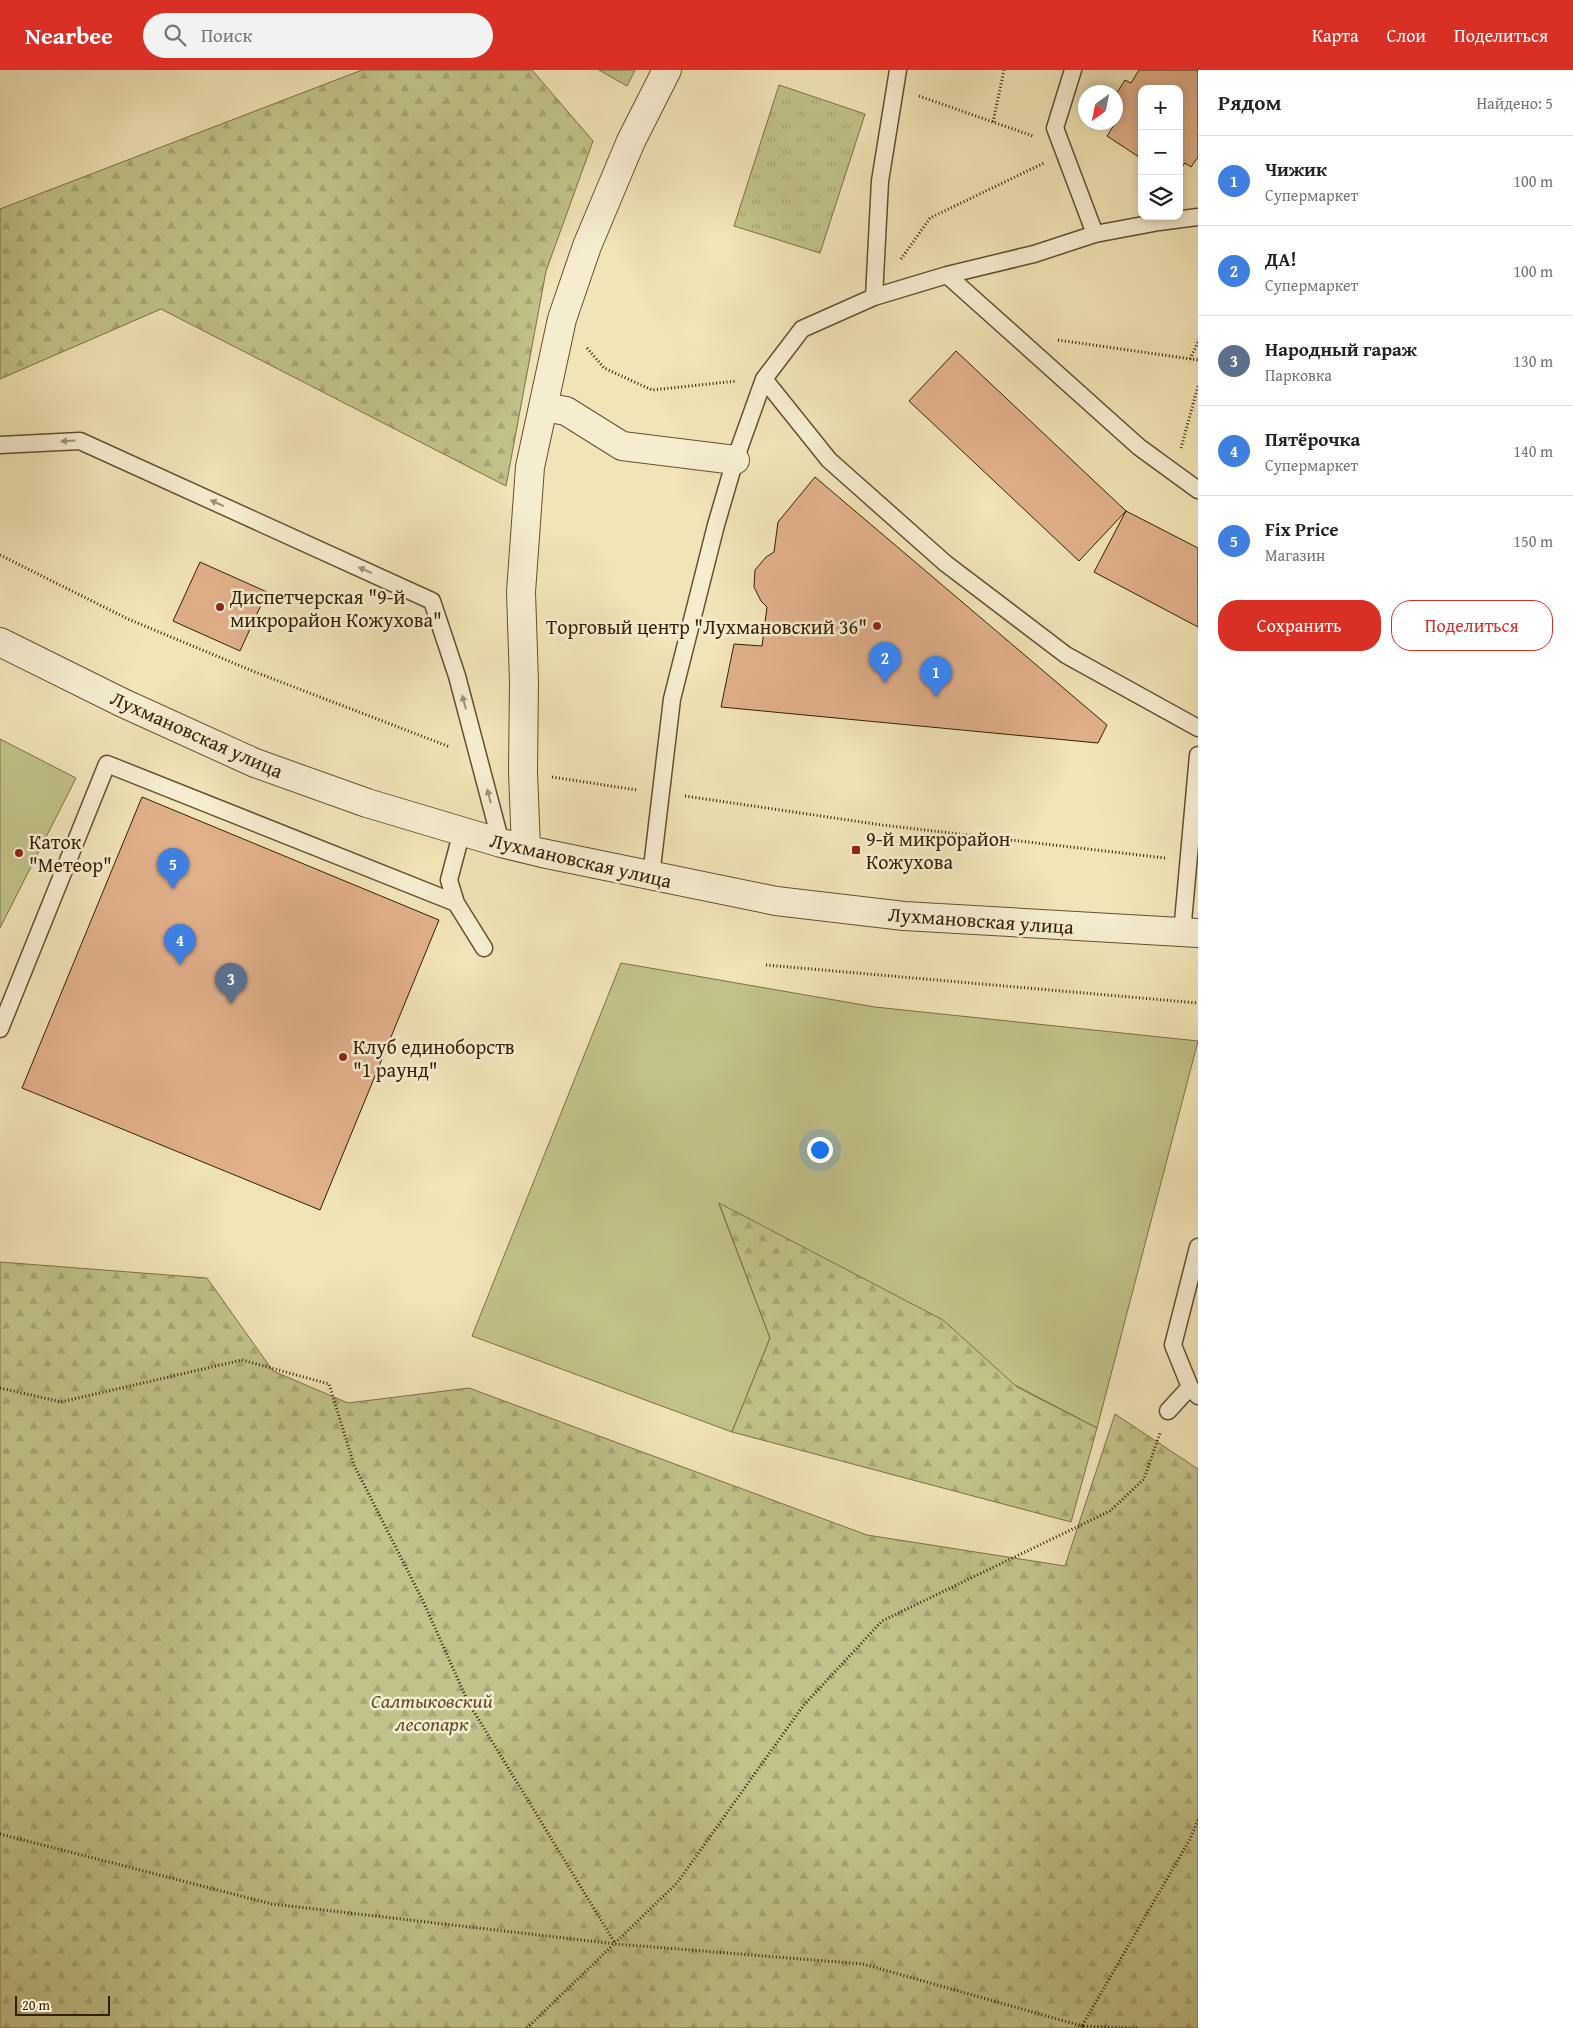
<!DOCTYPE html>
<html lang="ru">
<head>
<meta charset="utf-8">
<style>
	:root { --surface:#fff; --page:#f2f2f2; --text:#222; --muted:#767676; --line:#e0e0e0; --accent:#d93025 }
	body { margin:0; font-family:"Gentium Book Plus",serif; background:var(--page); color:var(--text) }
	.controls { position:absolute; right:15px; top:15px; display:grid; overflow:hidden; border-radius:10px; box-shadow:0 2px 8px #0003 }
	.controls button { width:45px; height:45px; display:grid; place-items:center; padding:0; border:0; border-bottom:1px solid var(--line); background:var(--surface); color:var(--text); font:25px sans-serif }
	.compass { position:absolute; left:1078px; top:15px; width:45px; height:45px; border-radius:50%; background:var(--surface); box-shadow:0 2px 8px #0003; rotate:213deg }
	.scale { position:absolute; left:15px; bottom:12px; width:95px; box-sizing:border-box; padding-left:5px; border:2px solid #341e00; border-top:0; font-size:14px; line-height:18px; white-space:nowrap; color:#341e00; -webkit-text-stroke:4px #f6edd0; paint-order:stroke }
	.you { position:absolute; left:819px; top:1079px; width:18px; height:18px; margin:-12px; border:4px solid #fff; border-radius:50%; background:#1a73e8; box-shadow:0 0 0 8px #1a73e833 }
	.badge { display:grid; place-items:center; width:32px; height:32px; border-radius:50%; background:var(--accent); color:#fff; font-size:16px; font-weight:700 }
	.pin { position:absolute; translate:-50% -41px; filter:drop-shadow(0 1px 2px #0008) }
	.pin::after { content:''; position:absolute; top:26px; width:18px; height:15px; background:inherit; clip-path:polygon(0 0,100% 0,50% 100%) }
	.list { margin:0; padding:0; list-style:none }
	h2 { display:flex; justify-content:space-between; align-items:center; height:65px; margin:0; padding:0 20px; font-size:21px }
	h2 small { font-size:16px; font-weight:400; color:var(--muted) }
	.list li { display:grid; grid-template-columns:32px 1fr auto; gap:15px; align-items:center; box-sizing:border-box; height:90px; padding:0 20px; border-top:1px solid var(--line) }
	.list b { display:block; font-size:19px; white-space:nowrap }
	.list p { margin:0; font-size:16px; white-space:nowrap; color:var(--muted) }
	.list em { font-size:16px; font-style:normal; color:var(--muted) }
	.actions { display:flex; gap:10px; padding:15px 20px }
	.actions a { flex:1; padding:11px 0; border:1px solid var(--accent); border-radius:20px; text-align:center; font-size:18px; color:var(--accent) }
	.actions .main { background:var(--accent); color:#fff }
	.icon { flex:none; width:28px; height:28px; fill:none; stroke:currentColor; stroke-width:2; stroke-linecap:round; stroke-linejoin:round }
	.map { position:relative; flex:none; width:1198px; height:1958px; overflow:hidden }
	header { display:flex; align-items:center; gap:30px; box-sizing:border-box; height:70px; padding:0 25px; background:var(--accent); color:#fff }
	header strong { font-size:24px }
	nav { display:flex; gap:28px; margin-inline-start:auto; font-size:18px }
	.search { width:350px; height:45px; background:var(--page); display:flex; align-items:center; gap:12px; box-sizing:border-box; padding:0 18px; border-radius:28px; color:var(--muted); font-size:19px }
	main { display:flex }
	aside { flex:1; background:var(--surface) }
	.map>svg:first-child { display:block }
	.green { fill:#c1c289; stroke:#7a7044 }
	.forest { fill:url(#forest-firs); stroke:#7a7044 }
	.park { fill:url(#park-tufts); stroke:#7a7044 }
	.building { fill:#e0b08b; stroke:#341e00 }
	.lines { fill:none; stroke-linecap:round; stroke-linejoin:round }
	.lane-casing { stroke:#63502e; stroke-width:19 }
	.street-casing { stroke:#63502e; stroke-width:30 }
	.path { stroke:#341e00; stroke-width:3; stroke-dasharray:1 2.5; stroke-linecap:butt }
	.lane { stroke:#f6edd0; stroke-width:16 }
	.street { stroke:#f6edd0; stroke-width:28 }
	.oneway { fill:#9f9072 }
	.poi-dot { fill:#8f2418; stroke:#f6edd0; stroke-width:2 }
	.labels { text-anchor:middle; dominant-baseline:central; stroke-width:5; stroke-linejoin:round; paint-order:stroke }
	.poi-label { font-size:20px; fill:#341e00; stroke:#f6edd0; text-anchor:start }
	.street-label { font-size:20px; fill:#341e00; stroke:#f6edd0 }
	.park-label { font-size:20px; font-style:italic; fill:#5e4f29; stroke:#f6edd0 }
</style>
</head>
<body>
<header>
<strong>Nearbee</strong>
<div class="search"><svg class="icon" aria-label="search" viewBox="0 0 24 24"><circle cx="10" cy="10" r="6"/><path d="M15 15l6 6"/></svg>Поиск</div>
<nav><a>Карта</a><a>Слои</a><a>Поделиться</a></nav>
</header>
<main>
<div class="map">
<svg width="1198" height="1958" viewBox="0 0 1198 1958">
	<defs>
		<pattern id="forest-firs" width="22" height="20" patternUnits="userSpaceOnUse" patternTransform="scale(1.25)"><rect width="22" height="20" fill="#c1c289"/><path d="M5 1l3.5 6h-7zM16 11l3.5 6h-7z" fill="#a6a674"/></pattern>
		<pattern id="park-tufts" width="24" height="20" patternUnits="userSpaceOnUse" patternTransform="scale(1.25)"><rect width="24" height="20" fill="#c1c289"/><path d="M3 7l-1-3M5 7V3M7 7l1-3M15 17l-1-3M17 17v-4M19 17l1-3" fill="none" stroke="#a6a674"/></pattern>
	</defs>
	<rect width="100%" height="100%" fill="#f1e4b7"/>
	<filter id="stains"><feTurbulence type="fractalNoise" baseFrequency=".004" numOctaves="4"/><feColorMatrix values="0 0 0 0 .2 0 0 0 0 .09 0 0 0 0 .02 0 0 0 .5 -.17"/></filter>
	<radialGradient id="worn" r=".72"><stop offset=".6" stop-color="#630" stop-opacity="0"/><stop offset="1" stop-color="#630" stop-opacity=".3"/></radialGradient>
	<path class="green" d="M0,669L76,708L0,858Z
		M621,893L875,937L1198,971L1097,1358L1011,1313L719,1134L770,1268L732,1362L472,1266Z"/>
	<path class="forest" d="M362,0H532L593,71L546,201L506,416L161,239L0,309V139Z
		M719,1133L943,1250L1017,1317L1097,1358L1071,1452L732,1362L770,1268Z
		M0,1192L207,1208L273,1301L348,1333L469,1318L867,1465L1065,1496L1115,1344L1198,1399V1958H0Z"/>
	<path class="park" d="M599,0H635L627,16Z
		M779,15L865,44L820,183L734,156Z"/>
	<path class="building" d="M1139,0H1198V87L1191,97L1185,93L1179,101V19H1142V89L1107,66L1118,49L1116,47V36L1118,32L1116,30V24L1125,10L1131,13Z
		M956,281L1126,441L1079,491L909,331Z
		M815,407L1107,655L1098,673L721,637L734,574L762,576L767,537L761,531L754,517L755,500L766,487L774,482L778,452Z
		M1126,441L1198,478V557L1094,502Z
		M200,492L267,522L240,581L173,551Z
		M142,727L439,850L320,1140L22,1018Z"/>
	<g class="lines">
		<g class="lane-casing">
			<path id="lane" d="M1073,0L1055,58L1095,164
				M947,205L1139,377L1198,420
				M874,227L880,111L898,0
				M764,309L829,390L945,493L1066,585L1198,658
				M0,375L80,371L432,531L457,606L501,773
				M462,761L449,810L456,833L484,878
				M651,806L672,629L716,455L735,390L764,309L802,259L874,227L947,205L1034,184L1095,164L1159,152L1198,147
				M1182,863L1198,685
				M0,959L107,694L456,833
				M1190,1317L1173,1275L1198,1177
				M1168,1341L1190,1317L1198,1326"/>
		</g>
		<g class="street-casing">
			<path id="street" d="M544,337L566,341L622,376L735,390
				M0,572L123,633L255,693L367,733L501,773L542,783L776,831L904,846L1198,863
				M526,779L523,702L524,612L521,522L530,397L562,249L587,176L631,71L667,0"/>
		</g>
		<path class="path" d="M919,26L1033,66
			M993,52L1004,0
			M901,189L930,148L1044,93
			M1058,270L1198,290
			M587,278L604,298L652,320L737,311
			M1190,289L1198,272
			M1181,378L1198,316
			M0,485L128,549L255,602L450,677
			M552,707L637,720
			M685,726L882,755L1165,788
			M766,895L1198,933
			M0,1318L61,1332L242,1290L329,1314L354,1395L423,1531L468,1632L615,1873
			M0,1764L272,1834L616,1874L863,1894L1082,1956L1081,1958
			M527,1958L677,1813L803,1636L882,1551L1110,1441L1144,1409L1160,1363
			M1137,1958L1082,1956L1190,1769L1198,1750"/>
		<use href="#lane" class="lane"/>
		<use href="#street" class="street"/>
	</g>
	<defs><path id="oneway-solid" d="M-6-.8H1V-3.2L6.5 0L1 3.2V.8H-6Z" transform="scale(1.25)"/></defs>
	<g class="oneway">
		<use href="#oneway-solid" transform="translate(68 371) rotate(177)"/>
		<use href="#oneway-solid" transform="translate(217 433) rotate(-156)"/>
		<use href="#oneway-solid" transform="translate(365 500) rotate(-156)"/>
		<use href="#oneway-solid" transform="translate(464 632) rotate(-105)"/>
		<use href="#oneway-solid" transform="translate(489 726) rotate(-104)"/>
	</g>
	<g class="poi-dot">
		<circle cx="220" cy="537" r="5"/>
		<circle cx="877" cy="556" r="5"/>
		<rect x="851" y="775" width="10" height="10" rx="2.5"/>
		<circle cx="19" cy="783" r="5"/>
		<circle cx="343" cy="987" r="5"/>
	</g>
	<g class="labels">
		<g class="poi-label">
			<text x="230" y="526">Диспетчерская "9-й<tspan x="230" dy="23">микрорайон Кожухова"</tspan></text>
			<text x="867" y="556" text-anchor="end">Торговый центр "Лухмановский 36"</text>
			<text x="866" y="768">9-й микрорайон<tspan x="866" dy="23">Кожухова</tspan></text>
			<text x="29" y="771">Каток<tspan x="29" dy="23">"Метеор"</tspan></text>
			<text x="353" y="976">Клуб единоборств<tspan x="353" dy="23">"1 раунд"</tspan></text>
		</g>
		<g class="street-label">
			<text transform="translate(197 664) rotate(24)">Лухмановская улица</text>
			<text transform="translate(581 790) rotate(13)">Лухмановская улица</text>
			<text transform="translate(981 850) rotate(4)">Лухмановская улица</text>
		</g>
		<g class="park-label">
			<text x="432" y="1630">Салтыковский<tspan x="432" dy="23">лесопарк</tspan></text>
		</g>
	</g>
	<rect width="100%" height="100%" filter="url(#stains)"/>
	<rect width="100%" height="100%" fill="url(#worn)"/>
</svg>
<div class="controls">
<button>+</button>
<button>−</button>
<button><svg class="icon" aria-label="layers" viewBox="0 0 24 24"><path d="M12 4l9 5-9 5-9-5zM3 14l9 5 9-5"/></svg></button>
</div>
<svg class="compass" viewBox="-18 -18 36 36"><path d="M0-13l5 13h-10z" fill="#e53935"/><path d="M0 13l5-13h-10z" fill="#767676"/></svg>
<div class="scale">20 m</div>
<div class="you"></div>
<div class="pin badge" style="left:936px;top:627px;background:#3f7fe0">1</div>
<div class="pin badge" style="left:885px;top:613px;background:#3f7fe0">2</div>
<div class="pin badge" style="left:231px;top:934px;background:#5c6f8a">3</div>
<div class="pin badge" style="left:180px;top:895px;background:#3f7fe0">4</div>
<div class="pin badge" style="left:173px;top:819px;background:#3f7fe0">5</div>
</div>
<aside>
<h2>Рядом<small>Найдено: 5</small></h2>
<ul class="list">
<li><span class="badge" style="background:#3f7fe0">1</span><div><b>Чижик</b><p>Супермаркет</p></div><em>100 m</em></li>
<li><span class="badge" style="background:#3f7fe0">2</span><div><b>ДА!</b><p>Супермаркет</p></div><em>100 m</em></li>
<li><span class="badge" style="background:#5c6f8a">3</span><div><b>Народный гараж</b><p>Парковка</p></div><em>130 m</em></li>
<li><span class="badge" style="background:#3f7fe0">4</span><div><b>Пятёрочка</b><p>Супермаркет</p></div><em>140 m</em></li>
<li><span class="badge" style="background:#3f7fe0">5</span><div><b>Fix Price</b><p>Магазин</p></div><em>150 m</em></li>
</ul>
<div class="actions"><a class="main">Сохранить</a><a>Поделиться</a></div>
</aside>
</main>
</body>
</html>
